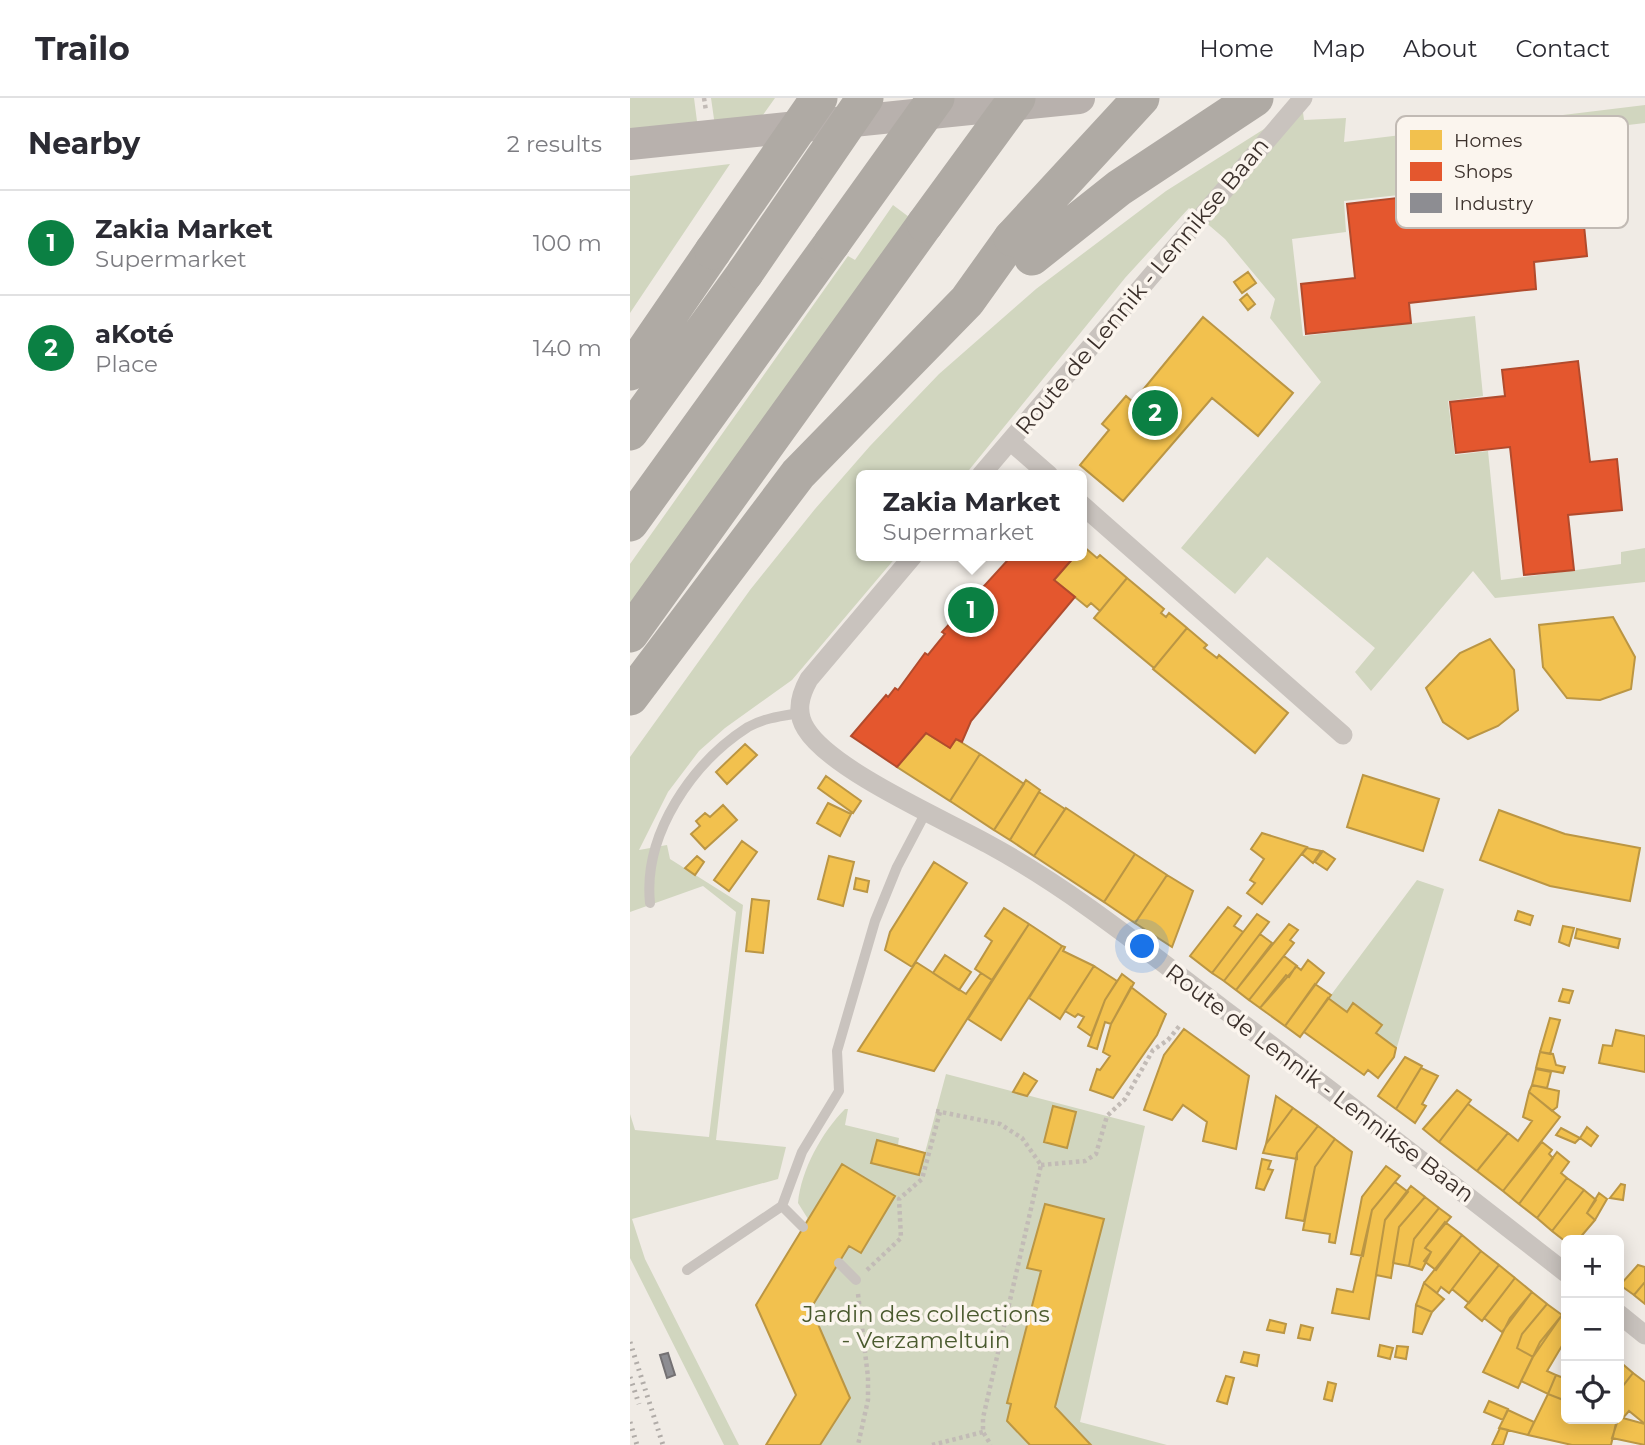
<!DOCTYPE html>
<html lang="en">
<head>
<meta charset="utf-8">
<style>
	:root { --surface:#fff; --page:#f2f2f3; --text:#2b2b33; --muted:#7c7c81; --line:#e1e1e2; --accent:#0b8043 }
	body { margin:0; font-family:Montserrat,sans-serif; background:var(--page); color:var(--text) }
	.controls { position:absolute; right:21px; bottom:21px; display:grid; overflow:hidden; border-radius:10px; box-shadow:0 4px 18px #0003 }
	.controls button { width:63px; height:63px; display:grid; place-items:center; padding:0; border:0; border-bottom:2px solid var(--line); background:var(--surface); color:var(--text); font:35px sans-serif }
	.you { position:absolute; left:513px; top:849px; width:24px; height:24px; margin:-18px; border:5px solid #fff; border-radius:50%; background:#1a73e8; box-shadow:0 0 0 10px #1a73e833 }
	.badge { display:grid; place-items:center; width:46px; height:46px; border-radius:50%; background:var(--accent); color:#fff; font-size:23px; font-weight:700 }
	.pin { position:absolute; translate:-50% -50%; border:4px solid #fff; box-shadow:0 2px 7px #0006 }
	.popup { position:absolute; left:226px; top:372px; width:231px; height:91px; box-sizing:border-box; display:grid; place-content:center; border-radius:10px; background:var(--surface); filter:drop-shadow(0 2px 5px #0005); font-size:23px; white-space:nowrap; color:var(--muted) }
	.popup b { font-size:26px; color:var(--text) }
	.popup::after { content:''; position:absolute; left:50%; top:100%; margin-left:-14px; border:14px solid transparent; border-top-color:var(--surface) }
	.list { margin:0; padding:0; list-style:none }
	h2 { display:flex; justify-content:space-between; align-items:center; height:91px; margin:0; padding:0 28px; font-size:30px }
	h2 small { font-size:23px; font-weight:400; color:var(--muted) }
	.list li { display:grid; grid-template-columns:46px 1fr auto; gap:21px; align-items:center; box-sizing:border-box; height:105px; padding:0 28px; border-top:2px solid var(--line) }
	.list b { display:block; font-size:26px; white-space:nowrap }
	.list p { margin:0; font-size:23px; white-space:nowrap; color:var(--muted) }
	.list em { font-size:23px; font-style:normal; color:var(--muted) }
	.icon { flex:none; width:38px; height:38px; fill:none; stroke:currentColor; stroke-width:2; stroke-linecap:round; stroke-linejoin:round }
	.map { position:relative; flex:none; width:1015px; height:1347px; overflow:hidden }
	header { display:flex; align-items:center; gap:42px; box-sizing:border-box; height:98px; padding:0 35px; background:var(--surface); border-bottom:2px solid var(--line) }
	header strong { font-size:33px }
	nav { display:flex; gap:38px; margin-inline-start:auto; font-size:24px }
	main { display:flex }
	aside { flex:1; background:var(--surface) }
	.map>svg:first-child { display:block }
	.green { fill:#d1d6bf; fill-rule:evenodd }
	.homes { fill:#f2c14e; stroke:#bb9644; stroke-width:2 }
	.shops { fill:#e4572e; stroke:#b14b2d; stroke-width:2 }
	.industry { fill:#8d8d92; stroke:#747173; stroke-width:2 }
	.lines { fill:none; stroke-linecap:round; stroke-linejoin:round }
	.path { stroke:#c2bbb6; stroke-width:4.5; stroke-dasharray:3.5 3.5; stroke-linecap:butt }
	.service { stroke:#c9c3be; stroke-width:10 }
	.minor { stroke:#c9c3be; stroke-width:19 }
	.primary { stroke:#b8b1ad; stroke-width:32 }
	.motorway { stroke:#afaaa4; stroke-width:37 }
	.rail { stroke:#b1aca8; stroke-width:5; stroke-dasharray:2 5; stroke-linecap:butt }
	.motorway-bridge { stroke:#afaaa4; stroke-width:37 }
	.labels { text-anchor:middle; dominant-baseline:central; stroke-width:7; stroke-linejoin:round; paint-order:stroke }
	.street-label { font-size:23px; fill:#3b302b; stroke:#fbf5ee }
	.park-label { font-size:23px; fill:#4a5a2e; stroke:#fbf5ee }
	.key { fill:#fbf5ee; stroke:#c1bab4; stroke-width:2 }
	.key-label { font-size:19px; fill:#3b302b }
</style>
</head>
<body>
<header>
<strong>Trailo</strong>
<nav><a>Home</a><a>Map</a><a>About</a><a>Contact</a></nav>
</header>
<main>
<aside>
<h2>Nearby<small>2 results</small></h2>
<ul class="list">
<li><span class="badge">1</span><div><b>Zakia Market</b><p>Supermarket</p></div><em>100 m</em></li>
<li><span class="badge">2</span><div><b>aKoté</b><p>Place</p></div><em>140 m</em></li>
</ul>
</aside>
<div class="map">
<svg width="1015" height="1347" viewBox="0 0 1015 1347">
	<rect width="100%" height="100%" fill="#f0ebe5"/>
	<path class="green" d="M0,0H64L68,31L0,37Z
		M81,0H145L130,21L85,28Z
		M672,7L674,22L716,20L714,44L1015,7V25L846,45L848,63L790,70L793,103L770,107L769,97L714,103L716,134L662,141L673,238L845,218L853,298L818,303L825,357L858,353L871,482L991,466V454L1015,450V484L865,500L843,473L741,593L725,574L745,550L637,459L605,496L551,450L691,284L640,220L645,201L595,141L559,110L495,180L335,377H231V458H267L162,582L95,630L69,653L38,694L9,752L37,747L40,761L113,807L86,1042L156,1049L148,1081L2,1121L15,1161L109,1347H94L0,1160V1016L5,1032L79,1039L106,814L73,788L0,814V659L120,492L185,411L240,348L309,276L406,191L536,93Z
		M100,66L0,215V78Z
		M263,107L279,119L0,509V466L218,158L225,162Z
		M787,782L814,791L764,959L766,950L746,935L752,927L724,906L717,914L698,901Z
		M316,976L515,1028L450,1324L537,1347H461L425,1309L474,1122L415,1106L398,1170L411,1173L377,1305L381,1306L400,1347H190L220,1300L181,1210L219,1148L231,1155L265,1098L212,1066L178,1121L168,1105C171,1072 192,1034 215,1011H218L215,1027L269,1040L268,1047L247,1042L242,1065L289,1077ZM423,1008L446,1014L436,1050L414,1044Z"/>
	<path class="homes" d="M618,174L626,185L612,195L604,184Z
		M617,196L625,206L618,212L610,202Z
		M573,219L663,295L628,338L582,300L493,403L450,367L479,332L472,326L496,298L503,304Z
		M453,448L467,460L470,457L497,480L470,513L461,505L457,509L424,482L445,458H451Z
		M497,480L534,511L531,515L536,519L539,515L557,530L524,570L464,520Z
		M983,519L1005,559L1001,591L970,602L937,600L913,569L909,527Z
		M557,530L577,547L574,550L587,560L589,557L658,615L625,655L523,571Z
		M860,541L884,572L888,612L868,628L838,641L813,624L796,590L830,555Z
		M296,635L320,650L326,641L350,656L320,703L267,669Z
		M115,646L127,657L97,686L86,674Z
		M350,656L394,686L364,732L320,703Z
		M733,677L809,701L793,753L717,729Z
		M196,678L231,703L223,715L188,690Z
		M396,682L410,692L380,742L364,732Z
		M409,694L435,711L404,758L380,742Z
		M198,705L221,716L210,738L187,725Z
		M93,707L107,722L75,751L61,736L70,728L66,723L75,715L80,719Z
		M436,710L505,756L474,804L404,758Z
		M869,712L935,736L1010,750L1000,803L920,788L850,762Z
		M632,735L677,749L632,806L617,795L625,785L620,782L634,761L621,751Z
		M112,743L127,754L99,793L84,782Z
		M677,750L691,753L683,765L672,756Z
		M693,753L705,761L697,772L685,764Z
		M505,756L537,777L505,825L474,804Z
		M67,758L74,764L65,777L55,770Z
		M199,758L224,764L213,808L188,801Z
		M304,764L337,785L282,869L255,852L260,834Z
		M537,777L563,793L542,849L505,825Z
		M226,780L239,783L237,794L224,791Z
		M122,801L139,803L133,855L116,853Z
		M598,809L611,818L604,828L613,834L582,875L560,858Z
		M374,810L399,826L362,882L345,871L362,843L355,838Z
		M888,813L903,818L900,827L885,822Z
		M627,816L639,824L594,883L582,875Z
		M399,826L432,848L371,942L338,921Z
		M659,826L668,832L660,842L664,845L619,902L606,892Z
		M933,828L944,830L939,848L929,844Z
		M947,831L990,841L988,850L945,840Z
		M630,836L642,845L606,892L594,883Z
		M432,848L435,849L433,853L464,868L430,921L399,900Z
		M315,857L341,874L329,892L303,875Z
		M654,858L667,868L630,910L619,902Z
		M678,862L694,875L655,928L630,910L656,877L659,879L666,868L671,872Z
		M286,864L336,896L351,875L362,882L304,973L228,953Z
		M464,868L487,883L475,902L461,938L448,929L454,919L448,916L445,919L435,913Z
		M492,876L504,885L481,926L475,924L467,951L458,948L475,902Z
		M685,886L701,897L670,939L655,928Z
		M501,889L536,916L527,937L483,1000L460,992L467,971L470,972L480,958L473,954L481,926Z
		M933,891L943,893L939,905L929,903Z
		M698,900L717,914L723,905L752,927L746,935L766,950L764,959L748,980L738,972L734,977L674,934Z
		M920,920L930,922L920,956L910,954Z
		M554,931L619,978L606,1051L573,1043L577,1024L553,1007L542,1022L514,1012L534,957Z
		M986,932L1015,938V974L969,965L973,947L982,948Z
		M910,954L923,956L926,967L935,969L933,975L906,970Z
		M775,959L792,968L766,1011L748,998Z
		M791,970L808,978L792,1006L796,1008L785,1025L766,1011Z
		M906,971L921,974L917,990L902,987Z
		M394,975L407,983L397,998L383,994Z
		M902,987L929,993L927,1009L922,1013L899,994Z
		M827,992L841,1002L809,1044L793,1031Z
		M899,994L930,1019L873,1093L847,1073L878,1035L888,1043L902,1023L893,1019Z
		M646,998L663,1010L636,1046Z
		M838,1006L878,1035L847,1073L809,1044Z
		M423,1008L446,1014L437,1050L414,1044Z
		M663,1010L688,1028L667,1055V1061L633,1055L636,1046Z
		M688,1028L705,1041L685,1069L674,1123L656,1120L667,1055Z
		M957,1029L968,1038L961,1048L950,1040Z
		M931,1030L950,1040L945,1045L926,1037Z
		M705,1041L722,1054L705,1145L699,1144L700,1136L673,1132L685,1069Z
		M247,1042L295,1055L289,1077L241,1065Z
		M912,1044L922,1052L919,1056L923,1060L889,1106L873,1093Z
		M927,1054L939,1064L931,1075L937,1080L907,1120L889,1106Z
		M632,1061L641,1063L638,1071L643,1072L634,1092L626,1090Z
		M212,1066L265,1098L231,1155L219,1148L181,1210L220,1300L190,1347H136L166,1297L126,1207Z
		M756,1068L770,1078L742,1112L733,1158L721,1156L732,1099Z
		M937,1080L954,1092L922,1133L907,1120Z
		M765,1084L778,1094L755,1122L739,1221L702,1215L707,1191L723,1194L742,1112Z
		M991,1086L995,1087L993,1102L980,1100Z
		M781,1088L795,1099L769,1129L761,1180L746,1177L755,1122Z
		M954,1092L966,1102L957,1115L965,1122L948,1142L936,1144L922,1133Z
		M969,1095L977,1101L965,1122L957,1115Z
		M795,1099L809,1110L784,1141L779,1168L763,1165L769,1129Z
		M415,1106L474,1121L425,1309L461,1347H400L377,1323L381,1306L377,1305L411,1173L397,1170Z
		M809,1110L821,1119L795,1150L801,1154L792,1172L779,1168L784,1141Z
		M815,1124L832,1137L806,1172L794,1163L801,1154L795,1150Z
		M832,1137L851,1153L819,1195L811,1189L807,1195L794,1185Z
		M851,1153L869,1167L839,1205L822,1191Z
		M869,1167L885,1180L852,1223L835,1209Z
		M1008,1167L1015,1169V1184L1004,1197L990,1187Z
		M885,1180L902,1194L872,1234L854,1220Z
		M1015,1184V1206L1004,1197Z
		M794,1185L814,1201L802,1214L786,1207Z
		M902,1194L917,1206L892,1236L887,1250L903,1259L888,1290L853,1274L880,1220Z
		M917,1206L932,1217L903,1259L887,1250L892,1236Z
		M786,1207L802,1214L792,1236L783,1234Z
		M932,1217L936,1221V1241L917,1273L926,1277L918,1296L891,1283L910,1244Z
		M640,1222L656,1226L654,1235L637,1232Z
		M671,1227L683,1230L680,1242L668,1240Z
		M750,1247L763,1250L760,1261L748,1258Z
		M767,1248L778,1249L776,1261L765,1259Z
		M614,1254L629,1257L627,1268L611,1264Z
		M989,1263L1003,1275L989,1293Z
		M1003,1275L1015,1284V1326L999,1313L993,1320L989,1319V1293Z
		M926,1277L936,1281V1303L918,1296Z
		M596,1278L604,1280L597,1306L587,1303Z
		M698,1284L706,1286L702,1303L694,1301Z
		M918,1296L936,1303V1321H987L981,1347H942L898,1337Z
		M859,1303L878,1311L873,1322L854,1314Z
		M878,1312L904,1324L898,1337L869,1330Z
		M989,1319L1015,1326V1347L982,1340Z
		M870,1330L878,1332L873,1347H862Z"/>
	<path class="shops" d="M767,100L770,128L952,107L957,158L904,164L906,191L779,205L781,225L676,236L671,186L725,180L717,106Z
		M948,263L960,364L987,361L992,412L938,417L944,472L894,477L880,349L826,355L820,304L875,298L872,272Z
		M377,458H445L424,482L445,499L341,623L332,644L326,641L320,650L296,635L267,669L221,638L256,597L258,599L265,590L268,592L295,555L298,557L315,536L312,534L377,463L374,461Z"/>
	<path class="industry" d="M38,1255L45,1277L37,1280L30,1257Z"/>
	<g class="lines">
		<path class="path" d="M74,0L76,13
			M306,1013L370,1026L392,1040L411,1067L353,1320V1334L361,1347
			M411,1067L455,1063L466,1056L477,1018L495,1001L523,952L538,942L551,926
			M237,1172L271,1140L269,1101L292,1081L310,1014
			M228,1196L238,1279V1302L228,1347
			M302,1347L353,1334"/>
		<path class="service" d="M20,805C13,736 62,665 118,629C134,620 152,618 170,615
			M152,1108L173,1129
			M209,1165L226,1182
			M57,1172L152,1108L172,1054L209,993L207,953L245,823L267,769L297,712"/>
		<path class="minor" d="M380,343L419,377
			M351,377L673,0
			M451,406L713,637
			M283,458L179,581C170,597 165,614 176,631C201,672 313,721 358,746C441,791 517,853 592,910C708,997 822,1086 936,1175
			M989,1216L1015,1237"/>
		<path class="primary" d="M0,46L449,0"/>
		<path class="motorway" d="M0,274L83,153
			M0,334L115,175
			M0,425L202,145
			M0,536L295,126
			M0,599L168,376L337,203L382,140"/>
		<path class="rail" d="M0,1244L33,1347
			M0,1279L9,1306
			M0,1324L7,1347"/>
		<path class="motorway-bridge" d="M295,126L387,0
			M382,140L511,0
			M202,145L306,0
			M83,153L189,0
			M402,159L489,90L625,0
			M115,175L235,0"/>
	</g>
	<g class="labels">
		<g class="street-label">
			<text transform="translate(512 188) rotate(-50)">Route de Lennik - Lennikse Baan</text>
			<text transform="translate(690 985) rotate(37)">Route de Lennik - Lennikse Baan</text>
		</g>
		<g class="park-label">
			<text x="296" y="1216">Jardin des collections<tspan x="296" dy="26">- Verzameltuin</tspan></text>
		</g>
	</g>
	<rect x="766" y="18" width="232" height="112" rx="10" class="key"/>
	<rect x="780" y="32" width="32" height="20" fill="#f2c14e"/>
	<rect x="780" y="64" width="32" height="19" fill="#e4572e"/>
	<rect x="780" y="95" width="32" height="20" fill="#8d8d92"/>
	<g class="key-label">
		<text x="824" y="49">Homes</text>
		<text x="824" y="80">Shops</text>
		<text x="824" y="112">Industry</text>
	</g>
</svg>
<div class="controls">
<button>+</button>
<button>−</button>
<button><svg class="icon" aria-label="locate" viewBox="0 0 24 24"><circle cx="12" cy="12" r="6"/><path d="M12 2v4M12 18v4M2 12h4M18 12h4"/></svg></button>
</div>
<div class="you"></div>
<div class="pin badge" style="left:341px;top:512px">1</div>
<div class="popup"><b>Zakia Market</b>Supermarket</div>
<div class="pin badge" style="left:525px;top:315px">2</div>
</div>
</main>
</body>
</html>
